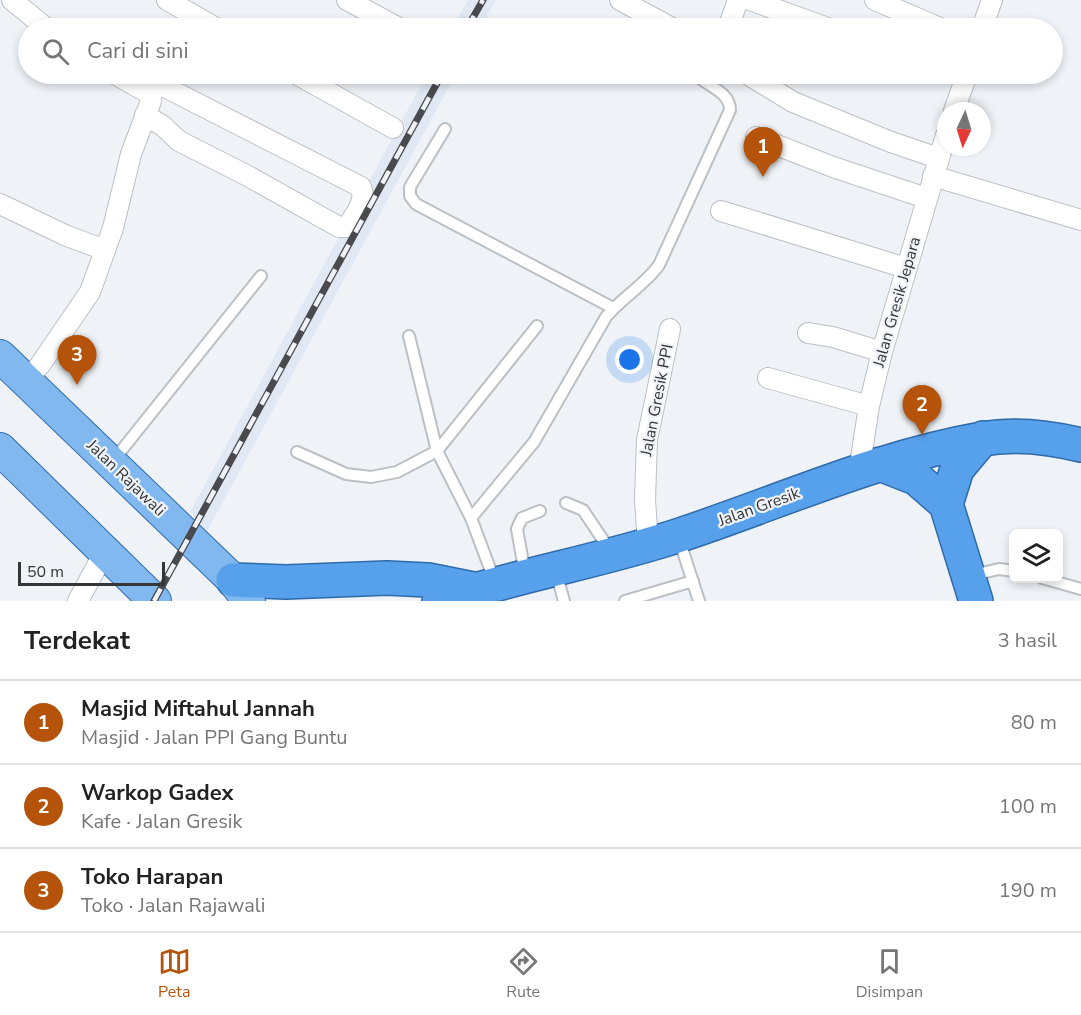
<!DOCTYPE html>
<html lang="id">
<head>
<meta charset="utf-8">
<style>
	:root { --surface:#fff; --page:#f6f6f6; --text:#222; --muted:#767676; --line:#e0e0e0; --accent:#b45309 }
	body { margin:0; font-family:"Nunito Sans",sans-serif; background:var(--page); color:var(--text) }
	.controls { position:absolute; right:18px; bottom:18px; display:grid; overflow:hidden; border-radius:9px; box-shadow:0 3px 9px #0003 }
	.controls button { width:54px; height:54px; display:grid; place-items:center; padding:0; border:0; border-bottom:2px solid var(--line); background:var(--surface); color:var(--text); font:30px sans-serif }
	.compass { position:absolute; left:937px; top:102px; width:54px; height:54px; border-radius:50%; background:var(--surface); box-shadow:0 3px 9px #0003; rotate:184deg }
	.scale { position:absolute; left:18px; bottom:15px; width:147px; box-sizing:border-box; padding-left:6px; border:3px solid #343537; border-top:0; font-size:16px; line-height:21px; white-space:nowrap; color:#343537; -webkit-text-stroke:4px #eff3f7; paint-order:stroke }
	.you { position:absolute; left:630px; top:360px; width:21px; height:21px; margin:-15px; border:4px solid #fff; border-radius:50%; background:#1a73e8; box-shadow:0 0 0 9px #1a73e833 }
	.badge { display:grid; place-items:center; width:39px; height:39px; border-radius:50%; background:var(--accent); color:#fff; font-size:20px; font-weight:700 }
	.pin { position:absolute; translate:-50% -50px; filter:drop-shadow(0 2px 3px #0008) }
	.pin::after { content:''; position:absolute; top:32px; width:21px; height:18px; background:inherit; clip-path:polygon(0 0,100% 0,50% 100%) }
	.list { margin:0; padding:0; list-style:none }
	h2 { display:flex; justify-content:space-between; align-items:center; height:78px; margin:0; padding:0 24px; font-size:26px }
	h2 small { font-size:20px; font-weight:400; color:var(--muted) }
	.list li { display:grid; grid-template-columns:39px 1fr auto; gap:18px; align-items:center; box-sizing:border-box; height:84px; padding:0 24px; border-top:2px solid var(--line) }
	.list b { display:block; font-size:22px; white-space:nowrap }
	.list p { margin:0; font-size:20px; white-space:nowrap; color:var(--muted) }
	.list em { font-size:20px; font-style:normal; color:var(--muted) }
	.icon { flex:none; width:33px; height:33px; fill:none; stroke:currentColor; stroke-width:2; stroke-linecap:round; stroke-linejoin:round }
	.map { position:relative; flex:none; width:1081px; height:601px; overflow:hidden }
	.search { position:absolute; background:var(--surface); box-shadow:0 3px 9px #0003; left:18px; right:18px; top:18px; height:66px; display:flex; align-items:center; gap:15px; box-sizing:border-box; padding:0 21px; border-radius:33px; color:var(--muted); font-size:22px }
	.sheet { height:330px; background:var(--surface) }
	nav { display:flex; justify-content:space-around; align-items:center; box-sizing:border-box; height:84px; border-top:2px solid var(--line); background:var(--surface); font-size:16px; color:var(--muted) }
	nav a { display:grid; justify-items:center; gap:3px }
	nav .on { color:var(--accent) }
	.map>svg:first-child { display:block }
	.built { fill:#e0e9f3 }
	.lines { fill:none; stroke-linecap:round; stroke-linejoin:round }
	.service-casing { stroke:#bcc0c4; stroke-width:14 }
	.minor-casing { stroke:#bcc0c4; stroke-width:22 }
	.primary-casing { stroke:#2f6ba9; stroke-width:34 }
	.trunk-casing { stroke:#2f6ba9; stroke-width:36 }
	.service { stroke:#fff; stroke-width:10 }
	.minor { stroke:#fff; stroke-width:20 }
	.primary { stroke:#81b8f0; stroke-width:32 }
	.trunk { stroke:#57a0eb; stroke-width:33 }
	.rail-casing { stroke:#494a4d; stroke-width:7 }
	.rail { stroke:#eff3f7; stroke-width:4.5; stroke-dasharray:14; stroke-linecap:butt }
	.labels { text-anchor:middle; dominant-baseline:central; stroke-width:4.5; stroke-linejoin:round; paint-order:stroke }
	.street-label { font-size:16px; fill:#343537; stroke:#eff3f7 }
</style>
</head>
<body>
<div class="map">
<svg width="1081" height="601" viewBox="0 0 1081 601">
	<rect width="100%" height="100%" fill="#eff3f7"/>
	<path class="built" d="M468,0H496L480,28H452Z
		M427,74H456L207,531L190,512Z"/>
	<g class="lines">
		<g class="service-casing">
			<path id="service" d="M445,129L410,187V196L416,204L613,308
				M409,336L437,451L471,518
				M297,452L346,474L371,477L397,472L437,451L537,326
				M113,461L261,276
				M566,503L583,510L611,552
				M679,539L699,601
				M556,572L564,601
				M525,574L517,529L522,518L540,511
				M973,575L999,569L1014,571
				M1042,578L1081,589
				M495,582L471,518L534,442L606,317C622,297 644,286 659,265L730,110C730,94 713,88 701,79
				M625,601L693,581"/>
		</g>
		<g class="minor-casing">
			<path id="minor" d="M12,0L46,28
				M167,0L216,28
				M347,0L399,28
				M620,0L672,28
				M750,0L828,28
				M875,0L940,28
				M728,28L738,0
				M982,28L992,0
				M296,74L393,128
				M747,74L793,102L891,142L938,158
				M954,111L967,74
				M145,115L163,126L179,141L248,176L339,227H347C354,216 367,201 361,187L163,86L161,85L150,94
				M756,137L833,167L926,198
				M933,176L1081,220
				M0,204L67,236L105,250
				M721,211L906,268
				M808,333L833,337L882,352
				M768,378L869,406
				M26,381L40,365L90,292L113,228L131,154L151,101L150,94L115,74
				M859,471L869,406L882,352L946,135
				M648,544L645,500L647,440L670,329
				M78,601L105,551"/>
		</g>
		<g class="primary-casing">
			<path id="primary" d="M0,356L233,580L249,601
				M0,449L155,601"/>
		</g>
		<g class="trunk-casing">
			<path id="trunk" d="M880,464L916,478L946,504L976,601
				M946,504L957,469L983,438
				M233,580L286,582L387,578L428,580L473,589
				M439,601C518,575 601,561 680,535C780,502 878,457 982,439C1015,433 1049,437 1081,445"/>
		</g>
		<use href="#service" class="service"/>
		<use href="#minor" class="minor"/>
		<use href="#primary" class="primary"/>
		<use href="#trunk" class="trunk"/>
		<g class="rail-casing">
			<path id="rail" d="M467,28L483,0
				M154,601L442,74"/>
		</g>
		<use href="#rail" class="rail"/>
	</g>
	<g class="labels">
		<g class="street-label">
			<text transform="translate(897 302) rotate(-74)">Jalan Gresik Jepara</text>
			<text transform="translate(657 400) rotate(-79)">Jalan Gresik PPI</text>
			<text transform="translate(126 478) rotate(44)">Jalan Rajawali</text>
			<text transform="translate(759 507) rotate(-20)">Jalan Gresik</text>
		</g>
	</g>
</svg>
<div class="controls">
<button><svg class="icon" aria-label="layers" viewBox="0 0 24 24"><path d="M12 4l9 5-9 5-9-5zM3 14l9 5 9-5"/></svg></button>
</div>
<svg class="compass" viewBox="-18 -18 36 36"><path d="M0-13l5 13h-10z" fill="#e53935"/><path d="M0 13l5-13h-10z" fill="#767676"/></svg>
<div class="scale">50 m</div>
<div class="you"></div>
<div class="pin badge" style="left:763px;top:177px">1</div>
<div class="pin badge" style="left:922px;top:435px">2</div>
<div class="pin badge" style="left:77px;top:385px">3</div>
<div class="search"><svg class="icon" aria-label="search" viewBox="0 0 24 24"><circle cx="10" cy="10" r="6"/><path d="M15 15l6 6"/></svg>Cari di sini</div>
</div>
<section class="sheet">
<h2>Terdekat<small>3 hasil</small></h2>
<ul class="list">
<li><span class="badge">1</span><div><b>Masjid Miftahul Jannah</b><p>Masjid · Jalan PPI Gang Buntu</p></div><em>80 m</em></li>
<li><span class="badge">2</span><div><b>Warkop Gadex</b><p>Kafe · Jalan Gresik</p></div><em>100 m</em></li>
<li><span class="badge">3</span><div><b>Toko Harapan</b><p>Toko · Jalan Rajawali</p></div><em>190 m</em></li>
</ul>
</section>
<nav>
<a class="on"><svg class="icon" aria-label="map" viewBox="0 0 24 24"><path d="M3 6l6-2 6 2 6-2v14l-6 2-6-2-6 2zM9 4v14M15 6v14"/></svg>Peta</a>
<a><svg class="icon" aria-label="directions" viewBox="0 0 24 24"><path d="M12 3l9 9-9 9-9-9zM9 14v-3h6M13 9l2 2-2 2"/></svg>Rute</a>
<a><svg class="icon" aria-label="saved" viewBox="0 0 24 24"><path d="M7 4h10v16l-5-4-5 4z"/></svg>Disimpan</a>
</nav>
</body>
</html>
